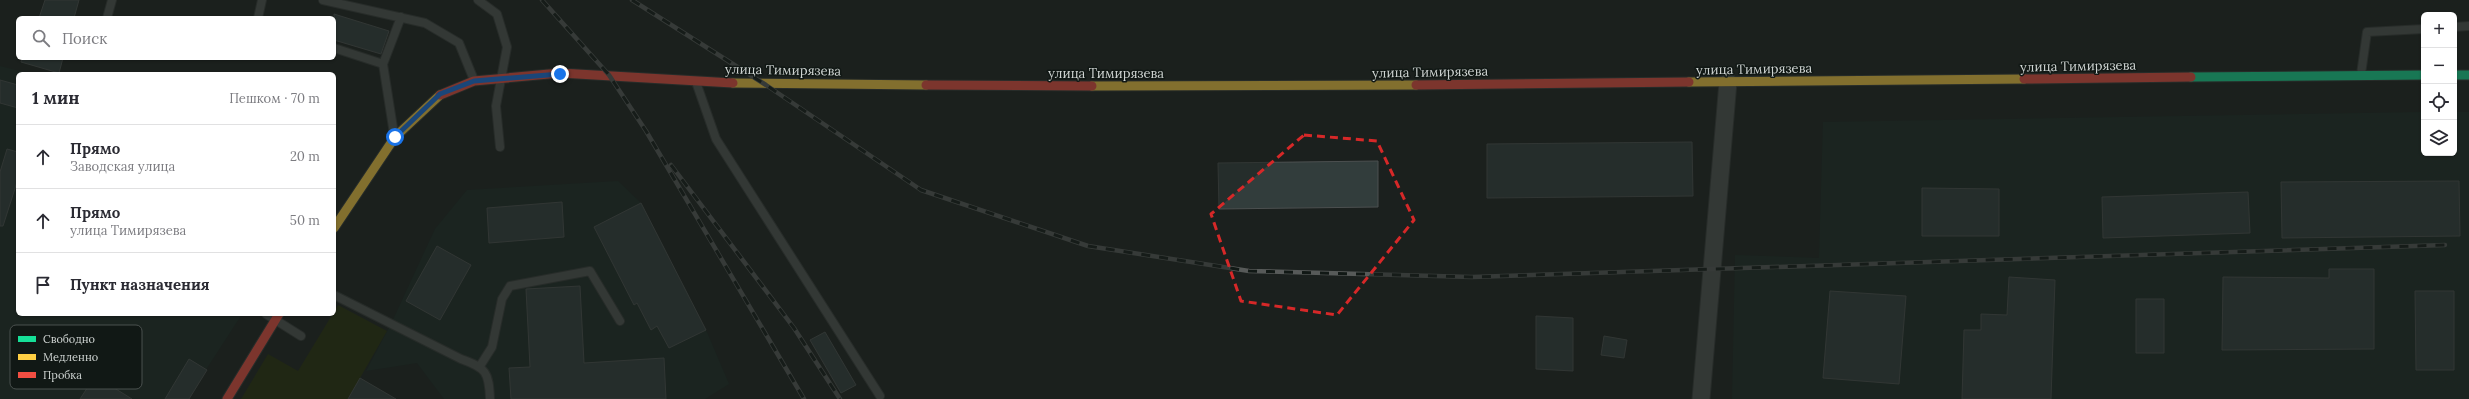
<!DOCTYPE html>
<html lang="ru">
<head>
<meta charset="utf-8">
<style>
	:root { --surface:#fff; --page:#f2f2f3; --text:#2b2b33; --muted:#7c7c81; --line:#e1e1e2 }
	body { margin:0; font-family:Lora,serif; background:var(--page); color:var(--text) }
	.controls { position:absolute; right:12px; top:12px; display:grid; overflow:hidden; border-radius:6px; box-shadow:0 1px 3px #0004 }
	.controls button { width:36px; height:36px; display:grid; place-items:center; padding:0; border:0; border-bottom:1px solid var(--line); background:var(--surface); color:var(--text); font:20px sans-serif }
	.stop { position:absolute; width:12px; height:12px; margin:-9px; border:3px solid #1a73e8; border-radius:50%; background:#fff }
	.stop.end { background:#1a73e8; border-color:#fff; box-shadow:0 1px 4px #0008 }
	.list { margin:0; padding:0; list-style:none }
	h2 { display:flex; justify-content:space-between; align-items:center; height:52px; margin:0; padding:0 16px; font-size:17px }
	h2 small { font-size:13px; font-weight:400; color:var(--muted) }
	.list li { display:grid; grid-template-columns:26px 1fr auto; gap:12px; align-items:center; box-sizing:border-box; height:64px; padding:0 16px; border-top:1px solid var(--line) }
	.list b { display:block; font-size:15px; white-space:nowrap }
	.list p { margin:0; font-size:13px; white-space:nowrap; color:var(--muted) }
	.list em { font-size:13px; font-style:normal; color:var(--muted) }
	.icon { flex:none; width:22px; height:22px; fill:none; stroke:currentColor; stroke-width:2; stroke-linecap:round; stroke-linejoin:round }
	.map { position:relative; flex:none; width:2469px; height:399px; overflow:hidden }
	.search { position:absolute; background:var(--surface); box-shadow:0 1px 3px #0004; left:16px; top:16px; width:320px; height:44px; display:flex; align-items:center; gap:10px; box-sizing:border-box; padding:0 14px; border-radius:6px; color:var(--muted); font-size:15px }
	.panel { position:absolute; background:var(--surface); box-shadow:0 1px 3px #0004; left:16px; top:72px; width:320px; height:244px; border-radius:6px }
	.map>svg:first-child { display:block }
	.built { fill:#1b2924 }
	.green { fill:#272f0b }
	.building { fill:#323d3c; stroke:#4c5050 }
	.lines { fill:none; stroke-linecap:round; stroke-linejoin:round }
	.lane-casing { stroke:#363a38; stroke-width:10 }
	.street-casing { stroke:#363a38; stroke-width:19 }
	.fast-casing { stroke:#363a38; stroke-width:11 }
	.slow-casing { stroke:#363a38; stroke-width:11 }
	.jam-casing { stroke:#363a38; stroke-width:11 }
	.lane { stroke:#515453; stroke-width:8 }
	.street { stroke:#515453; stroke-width:17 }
	.fast { stroke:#16e098; stroke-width:9 }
	.slow { stroke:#ffcf43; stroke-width:9 }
	.jam { stroke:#f24e42; stroke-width:9 }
	.rail-casing { stroke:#575a59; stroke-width:4.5 }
	.rail { stroke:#111815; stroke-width:3; stroke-dasharray:9; stroke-linecap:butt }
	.route { stroke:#1a73e8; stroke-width:5 }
	.marked { fill:none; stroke:#d62828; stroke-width:3; stroke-dasharray:8 5; stroke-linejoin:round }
	.labels { text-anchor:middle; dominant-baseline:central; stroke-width:3; stroke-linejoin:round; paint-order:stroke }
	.street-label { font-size:13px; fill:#cfd4d2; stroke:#111815 }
	.key { fill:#111815; stroke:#4a504e; stroke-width:1 }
	.key-label { font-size:11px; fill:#cfd4d2 }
</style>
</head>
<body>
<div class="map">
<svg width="2469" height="399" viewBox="0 0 2469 399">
	<rect width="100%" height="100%" fill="#1b201e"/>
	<path class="built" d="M0,66L31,74H18V314H242L187,399H0Z
		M2424,112V153H2454V112H2469V399H1732L1735,255L1819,258L1823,122Z
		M618,181L641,203L706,330L729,384L705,399H444L417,363L366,371L391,324L435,229L467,190Z"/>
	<path class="green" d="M338,305L387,331L348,399H241L268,354L298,371Z"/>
	<path class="building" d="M45,0H79L74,18H39Z
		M334,14L389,31L381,54L334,40Z
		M22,58H63L59,73L21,62Z
		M0,80L18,85V108L0,103Z
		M1692,142L1693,196L1487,198V144Z
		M7,149L18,152V179L3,226H0V172Z
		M1378,161V207L1219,209L1218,163Z
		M2459,181L2460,236L2282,238L2281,182Z
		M1922,188L1999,189V236H1922Z
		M2248,192L2250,233L2103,238L2102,197Z
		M562,202L564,237L489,243L487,208Z
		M641,203L706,330L669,348L657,326L651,330L637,303L634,305L594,227Z
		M437,246L471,265L440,320L406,301Z
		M2329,269H2374V349L2222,350L2223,277L2329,278Z
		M2009,277L2055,280L2051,399H1962L1964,330H1981V314L2007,315Z
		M580,286L584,363L664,358L666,399H511L509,368L530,367L526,289Z
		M1830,291L1906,296L1899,384L1823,378Z
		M2415,291H2454V370H2416Z
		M2136,299H2164V353H2136Z
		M1536,316L1573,318V371L1536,369Z
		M825,332L856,385L841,393L810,340Z
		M1604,336L1627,340L1624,358L1601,355Z
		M189,359L207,370L189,399H165Z
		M95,376L132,399H80Z
		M360,378L396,399H348Z"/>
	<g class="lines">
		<g class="lane-casing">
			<path id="lane" d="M323,0L425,23L459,43L474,80
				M478,0L497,14L507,47L496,106L500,147
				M107,18L112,0
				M258,18L262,0
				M2454,27L2469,26
				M334,48L383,64L394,134
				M383,64L401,17
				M2361,74L2367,32L2424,29
				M696,82L716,139L880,396
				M334,295L461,359C486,368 489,372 490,399
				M266,314L301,336
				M480,366L492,347L502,299L510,286L590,271L620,321"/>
		</g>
		<g class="street-casing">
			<path id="street" d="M1701,399L1728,82"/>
		</g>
		<g class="fast-casing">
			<path id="fast" d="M2454,75H2469
				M2191,77L2424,75"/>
		</g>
		<g class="slow-casing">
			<path id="slow" d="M1689,82L2024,79
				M733,83L926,85
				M1092,86L1416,85
				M334,228L395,137L440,95"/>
		</g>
		<g class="jam-casing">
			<path id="jam" d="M2024,79L2191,77
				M926,85L1092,86
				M1416,85L1689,82
				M440,95L474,81L560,73L733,83
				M227,399L279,314"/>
		</g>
		<use href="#lane" class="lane"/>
		<use href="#street" class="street"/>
		<use href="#fast" class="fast"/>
		<use href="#slow" class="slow"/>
		<use href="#jam" class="jam"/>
		<g class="rail-casing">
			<path id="rail" d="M542,0L609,75L646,131L804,399
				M632,0L766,85L921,190L1088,246L1249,271L1472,277L2445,245
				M671,165L794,328L840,399"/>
		</g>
		<use href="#rail" class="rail"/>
	</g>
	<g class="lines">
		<path class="route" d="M395,137L440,94L474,81L560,74"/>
	</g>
	<path d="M0 0H2469V399H0ZM1304,135L1377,141L1414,220L1337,315L1241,301L1211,214Z" fill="#1b201e" fill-opacity=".55" fill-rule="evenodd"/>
	<path class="marked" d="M1304,135L1377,141L1414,220L1337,315L1241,301L1211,214Z"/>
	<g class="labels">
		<g class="street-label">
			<text transform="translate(2078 66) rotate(-1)">улица Тимирязева</text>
			<text transform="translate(1754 69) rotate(-1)">улица Тимирязева</text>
			<text transform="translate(783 70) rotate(1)">улица Тимирязева</text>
			<text transform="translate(1430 72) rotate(-1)">улица Тимирязева</text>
			<text x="1106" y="73">улица Тимирязева</text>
		</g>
	</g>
	<rect x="10" y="325" width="132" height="64" rx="6" class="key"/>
	<rect x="18" y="336" width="18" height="6" fill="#16e098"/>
	<rect x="18" y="354" width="18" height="6" fill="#ffcf43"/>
	<rect x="18" y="372" width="18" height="6" fill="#f24e42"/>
	<g class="key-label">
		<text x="43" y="343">Свободно</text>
		<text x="43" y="361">Медленно</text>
		<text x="43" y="379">Пробка</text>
	</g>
</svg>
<div class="controls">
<button>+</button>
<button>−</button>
<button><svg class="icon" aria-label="locate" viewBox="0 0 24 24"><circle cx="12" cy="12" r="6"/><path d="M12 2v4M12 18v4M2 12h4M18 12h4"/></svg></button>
<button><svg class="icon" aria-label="layers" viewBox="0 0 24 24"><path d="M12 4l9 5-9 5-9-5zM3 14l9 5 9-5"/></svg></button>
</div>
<div class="stop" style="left:395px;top:137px"></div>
<div class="stop end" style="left:560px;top:74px"></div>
<div class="search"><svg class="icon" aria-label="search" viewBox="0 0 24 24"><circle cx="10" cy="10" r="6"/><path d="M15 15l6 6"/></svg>Поиск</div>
<section class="panel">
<h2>1 мин<small>Пешком · 70 m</small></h2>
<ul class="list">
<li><svg class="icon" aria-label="ahead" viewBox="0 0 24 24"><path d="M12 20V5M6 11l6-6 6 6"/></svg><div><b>Прямо</b><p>Заводская улица</p></div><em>20 m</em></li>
<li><svg class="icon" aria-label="ahead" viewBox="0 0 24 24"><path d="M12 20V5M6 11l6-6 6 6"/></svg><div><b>Прямо</b><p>улица Тимирязева</p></div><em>50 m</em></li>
<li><svg class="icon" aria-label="arrive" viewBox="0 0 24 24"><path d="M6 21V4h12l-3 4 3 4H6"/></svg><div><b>Пункт назначения</b></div></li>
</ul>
</section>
</div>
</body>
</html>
